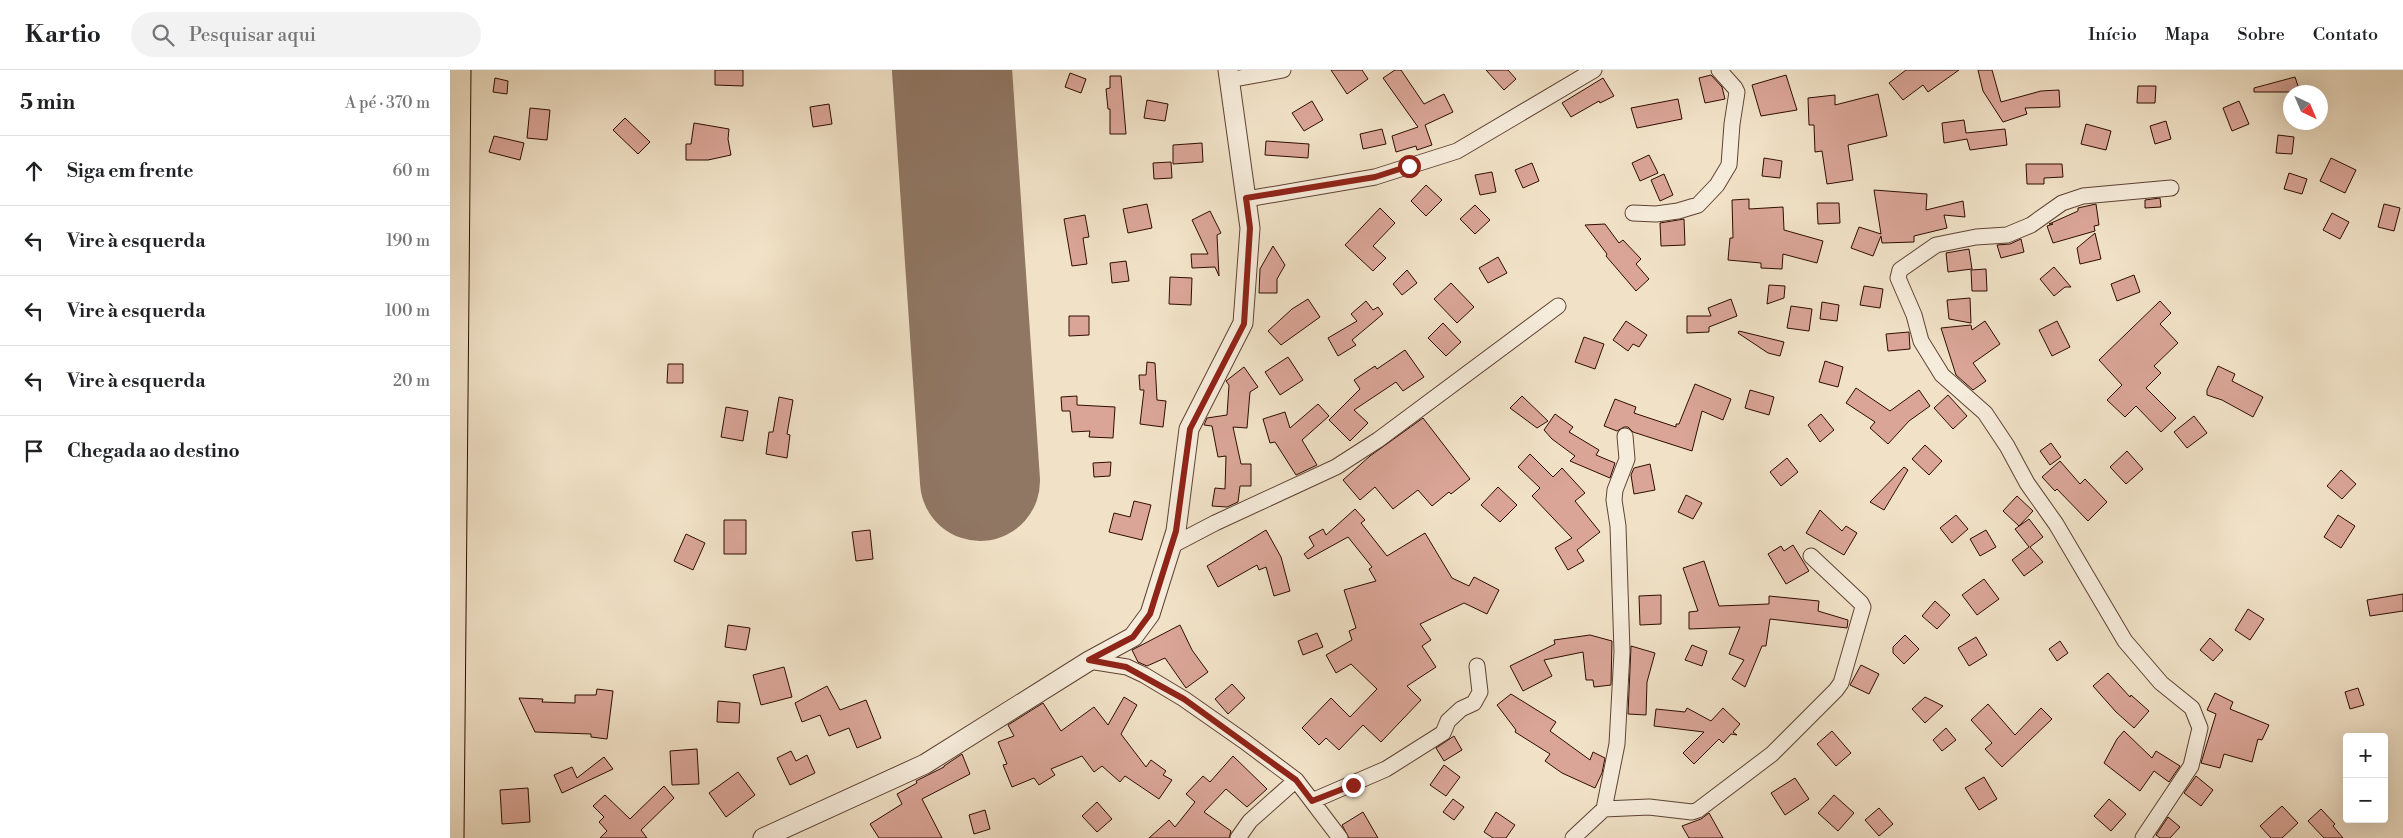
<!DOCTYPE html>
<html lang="pt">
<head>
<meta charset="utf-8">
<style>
	:root { --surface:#fff; --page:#f2f2f2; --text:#202124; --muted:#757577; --line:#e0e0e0 }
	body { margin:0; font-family:"Libre Bodoni",serif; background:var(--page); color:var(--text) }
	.controls { position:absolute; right:15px; bottom:15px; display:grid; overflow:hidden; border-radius:5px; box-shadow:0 5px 20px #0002 }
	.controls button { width:45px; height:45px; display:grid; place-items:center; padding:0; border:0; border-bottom:1px solid var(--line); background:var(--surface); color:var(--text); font:25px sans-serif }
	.compass { position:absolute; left:1833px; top:15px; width:45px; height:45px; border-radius:50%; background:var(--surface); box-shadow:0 5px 20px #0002; rotate:136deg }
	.stop { position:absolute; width:15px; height:15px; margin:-11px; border:4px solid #8f2418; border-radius:50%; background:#fff }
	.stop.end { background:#8f2418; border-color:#fff; box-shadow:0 1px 5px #0008 }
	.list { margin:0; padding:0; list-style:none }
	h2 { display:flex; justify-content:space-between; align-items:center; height:65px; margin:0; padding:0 20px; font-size:21px }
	h2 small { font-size:16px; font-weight:400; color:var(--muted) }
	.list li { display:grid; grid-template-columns:32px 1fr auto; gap:15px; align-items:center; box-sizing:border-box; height:70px; padding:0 20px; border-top:1px solid var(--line) }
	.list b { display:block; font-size:19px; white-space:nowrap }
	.list em { font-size:16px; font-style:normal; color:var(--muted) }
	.icon { flex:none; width:28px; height:28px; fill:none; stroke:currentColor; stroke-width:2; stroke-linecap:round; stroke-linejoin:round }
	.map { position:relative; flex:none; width:1953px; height:768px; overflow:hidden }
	header { display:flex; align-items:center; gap:30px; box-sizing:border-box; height:70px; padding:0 25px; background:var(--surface); border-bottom:1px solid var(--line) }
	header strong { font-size:24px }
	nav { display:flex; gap:28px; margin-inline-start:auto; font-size:18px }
	.search { width:350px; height:45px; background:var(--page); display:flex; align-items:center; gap:12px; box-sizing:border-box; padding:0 18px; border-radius:28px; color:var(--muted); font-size:19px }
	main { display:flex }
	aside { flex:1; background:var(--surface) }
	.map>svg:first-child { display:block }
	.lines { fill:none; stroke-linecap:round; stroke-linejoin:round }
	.runway { stroke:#907764; stroke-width:120 }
	.building { fill:#daa597; stroke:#2e0c02 }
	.minor-casing { stroke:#5f4233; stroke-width:17 }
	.tertiary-casing { stroke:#5f4233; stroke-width:21 }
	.trunk-casing { stroke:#2e0c02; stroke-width:27 }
	.minor { stroke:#f6ecdb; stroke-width:15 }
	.tertiary { stroke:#f6ecdb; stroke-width:19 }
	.trunk { stroke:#f1e2c7; stroke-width:25 }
	.route { stroke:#8f2418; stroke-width:6 }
</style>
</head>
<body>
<header>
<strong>Kartio</strong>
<div class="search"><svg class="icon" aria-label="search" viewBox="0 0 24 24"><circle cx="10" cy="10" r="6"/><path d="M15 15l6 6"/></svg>Pesquisar aqui</div>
<nav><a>Início</a><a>Mapa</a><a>Sobre</a><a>Contato</a></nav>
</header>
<main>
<aside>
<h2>5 min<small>A pé · 370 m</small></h2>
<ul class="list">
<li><svg class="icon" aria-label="ahead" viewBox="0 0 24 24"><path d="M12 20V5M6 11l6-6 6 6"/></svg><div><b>Siga em frente</b></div><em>60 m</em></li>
<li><svg class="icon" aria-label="left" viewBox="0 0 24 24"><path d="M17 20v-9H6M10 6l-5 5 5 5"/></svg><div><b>Vire à esquerda</b></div><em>190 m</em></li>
<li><svg class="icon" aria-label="left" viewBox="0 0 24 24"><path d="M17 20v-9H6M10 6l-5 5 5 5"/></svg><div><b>Vire à esquerda</b></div><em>100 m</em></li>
<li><svg class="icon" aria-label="left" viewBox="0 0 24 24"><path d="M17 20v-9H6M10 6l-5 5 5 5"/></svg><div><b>Vire à esquerda</b></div><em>20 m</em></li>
<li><svg class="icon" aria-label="arrive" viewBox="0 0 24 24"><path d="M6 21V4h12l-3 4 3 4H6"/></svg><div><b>Chegada ao destino</b></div></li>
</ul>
</aside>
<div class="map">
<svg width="1953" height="768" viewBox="0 0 1953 768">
	<rect width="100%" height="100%" fill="#f1e2c7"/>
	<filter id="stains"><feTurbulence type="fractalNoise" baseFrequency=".004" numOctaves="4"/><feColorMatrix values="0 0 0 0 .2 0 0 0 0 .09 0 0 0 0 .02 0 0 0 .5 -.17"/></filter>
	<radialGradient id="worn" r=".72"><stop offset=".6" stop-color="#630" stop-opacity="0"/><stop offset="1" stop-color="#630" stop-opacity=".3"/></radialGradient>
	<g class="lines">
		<path class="runway" d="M502,0L530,411"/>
	</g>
	<path class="building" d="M265,0H293V16L265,15Z
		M881,0H912L918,9L897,24Z
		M945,0H951L974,34L994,24L1003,42L975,55L982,75L967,80L966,76L946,82L942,66L968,57L933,8Z
		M1036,0H1058L1066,9L1054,20Z
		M1456,0H1509L1478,22L1473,15L1453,30L1439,13Z
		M1528,0H1542L1551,32L1591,21L1609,20L1610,37L1575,38L1577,44L1553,52L1533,21Z
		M620,3L636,9L631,23L615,17Z
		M1261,5L1272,17L1275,29L1255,33L1249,8Z
		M1336,5L1347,40L1311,46L1302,15Z
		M660,6H671L676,64H660V39H658L656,19L660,18Z
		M1845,7L1850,22H1804V18Z
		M45,8L58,11L57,24L43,22Z
		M1153,8L1164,26L1150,33L1149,31L1121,47L1112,33Z
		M1688,16H1706L1705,33H1687Z
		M1428,24L1437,66L1398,75L1403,110L1377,114L1372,81L1365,82L1364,55H1359L1358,28L1385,25V35Z
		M1228,29L1232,49L1187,58L1181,38Z
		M697,30L718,34L715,51L694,48Z
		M862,31L873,50L854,61L842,43Z
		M1789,31L1799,54L1782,61L1773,38Z
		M379,34L382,54L363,57L360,37Z
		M80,38L100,40L97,70L77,68Z
		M175,48L200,72L188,84L163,60Z
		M1514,50L1516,63L1555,59L1557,75L1520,80L1517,69L1494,73L1492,53Z
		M1716,51L1721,69L1705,74L1700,56Z
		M244,53L279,59L278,69L281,85L258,90H236V74H241Z
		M1636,54L1661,61L1656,80L1631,74Z
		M932,59L936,74L913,79L910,64Z
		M1828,65L1844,67L1842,84L1826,83Z
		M44,66L74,73L70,90L39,82Z
		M816,71L859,74L858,88L815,85Z
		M752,73L753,92L723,94V75Z
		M1199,85L1208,103L1190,111L1182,93Z
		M1314,88L1332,91L1330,108L1312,106Z
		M1881,88L1906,100L1895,123L1870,111Z
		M721,92L722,108L704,109L703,93Z
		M1082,93L1089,111L1073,118L1065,100Z
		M1576,94H1612L1613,107L1594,108V114H1577Z
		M1042,102L1046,122L1030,125L1025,105Z
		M1839,103L1857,109L1852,124L1834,119Z
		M1214,104L1223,125L1210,131L1201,110Z
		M976,115L992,130L976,146L961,131Z
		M1424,120L1477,124L1476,140L1513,131L1515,147L1494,145L1497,158L1464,166V172L1432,173L1431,166L1423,186L1401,178L1409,157L1431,164Z
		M1710,128L1711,137L1695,138V130Z
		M1299,129V139L1333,137L1334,160L1373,171L1367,193L1333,184L1332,199L1311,198V193L1278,190L1280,168H1283L1282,130Z
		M1367,133H1389L1390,153L1368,154Z
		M697,134L702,158L678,163L673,139Z
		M1646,134L1649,155L1644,156L1645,161L1603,173L1597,156L1603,154H1599L1628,141V138Z
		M1934,134L1950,138L1944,161L1928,157Z
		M1025,135L1040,150L1025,164L1010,149Z
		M930,138L945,153L923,176L936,188L923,201L895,175Z
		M760,141L771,163L767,165L769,206L765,197L742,198L741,184H758L742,150Z
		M1882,143L1899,152L1890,169L1873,160Z
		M635,145L639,167L633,168L637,194L622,196L614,149Z
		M1234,149L1235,175L1211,176L1210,153Z
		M1155,154L1169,173L1173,170L1191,189L1186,194L1199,209L1186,221L1156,186L1157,184L1135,155Z
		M1645,163L1651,189L1630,194L1627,178Z
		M1571,169L1574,182L1551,188L1547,175L1560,174Z
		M823,176L835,195L827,209V223H809L810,199Z
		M1519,179L1522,199L1498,202L1496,183Z
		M1048,187L1057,203L1038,213L1029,198Z
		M676,191L679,211L662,213L660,193Z
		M1604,197L1621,217H1615L1604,226L1590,209Z
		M1536,199L1537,221H1522L1521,200Z
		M957,200L967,213L952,225L943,214Z
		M1684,205L1690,222L1667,231L1661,214Z
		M720,207L742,208L741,235L719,234Z
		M1001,213L1024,237L1007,253L984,229Z
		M1319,215L1335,216L1334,228L1317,234Z
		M1414,216L1433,219L1430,238L1410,235Z
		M1520,228L1521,253L1499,249L1497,230Z
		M858,229L870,247L831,275L818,261L842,239Z
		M1281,229L1287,246L1259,257V262L1237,263V246H1261L1258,238Z
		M916,231L923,240L928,237L933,244L902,270L906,275L888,286L878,268L907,251L901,244Z
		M1710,231L1721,243L1710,254L1728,273L1704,296L1711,303L1696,318L1726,348L1711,362L1686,336L1675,347L1657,330L1672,315L1649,290Z
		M1372,232L1389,235L1387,251L1370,249Z
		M1341,236L1362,239L1359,261L1337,258Z
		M619,246H639V265L619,266Z
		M1176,251L1197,265L1189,277L1183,274L1178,281L1163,270Z
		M1535,251L1550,274L1523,293L1536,311L1523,320L1506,305L1491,258L1521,255L1522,260Z
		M1607,251L1620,277L1602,286L1589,260Z
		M993,253L1011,272L996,286L978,268Z
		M1289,261L1334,272L1330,286L1318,283L1288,263Z
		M1459,262L1460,279L1438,281L1436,264Z
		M1134,267L1154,274L1145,299L1125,292Z
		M955,280L974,307L953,321L946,312L904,340L918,353L900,371L879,350L910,319L904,310L925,296L927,299Z
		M838,287L853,310L830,325L815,302Z
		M1375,291L1393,297L1388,317L1369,312Z
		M697,292L705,293L707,330L716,331L713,357L690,354L694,320H690L689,305H696Z
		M218,294H233V313H217Z
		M1768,296L1785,304L1782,311L1813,327L1803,347L1772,330L1757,325V320Z
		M794,297L808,317L800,322L797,358L783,357L791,394H801V416H790L788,432L777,437L762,436L765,418L775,419L776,386L768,387L762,356L754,355L757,348L777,345L779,315L776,311Z
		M1245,314L1281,329L1273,350L1252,341L1242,381L1183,362L1178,357H1174L1167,361L1154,356L1165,329L1186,337L1184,343L1226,357V354H1229Z
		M1406,318L1440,341L1469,320L1480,336L1459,351L1438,374L1420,358L1425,352L1396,333Z
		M1300,320L1324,327L1319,345L1295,338Z
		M1498,325L1517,346L1503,359L1484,338Z
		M627,326V335L665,337L663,368L639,367L640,361L622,362L620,341H612L611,327Z
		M1072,326L1098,351L1087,358L1060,338Z
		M329,327L343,330L337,364L340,365L337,388L316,384L319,362H323Z
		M868,334L879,346L852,370L867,395L846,405L825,372L820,373L813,349L835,342L840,358Z
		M276,337L298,341L293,371L271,367Z
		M1105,344L1123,357L1119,362L1149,380L1146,385L1165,393L1160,408L1120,391L1125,386L1102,369L1094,360Z
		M1371,344L1384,360L1370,372L1358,355Z
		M1744,346L1757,363L1737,378L1724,362Z
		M973,348L1020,409L1001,424L999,422L982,436L968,420L943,439L925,417L910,430L893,410L920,386Z
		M1601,373L1611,387L1600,395L1590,381Z
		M1475,375L1492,391L1479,405L1462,389Z
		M1677,381L1693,399L1676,414L1660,397Z
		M1080,384L1103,407L1112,398L1135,423L1125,431L1150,462L1127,480L1134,491L1118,500L1105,478L1122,468L1082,426L1090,418L1068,397Z
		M1337,388L1348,402L1331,416L1320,402Z
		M1610,391L1630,414L1635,409L1657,432L1638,451L1607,419L1605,421L1592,407Z
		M661,392L660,406L644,407L643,393Z
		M1200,394L1205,420L1184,424L1181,405L1184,398Z
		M1454,397L1458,400L1434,440L1420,432Z
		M1891,400L1906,414L1892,429L1877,416Z
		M1048,417L1067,435L1050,452L1031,435Z
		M1236,425L1252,433L1243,449L1228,442Z
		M1567,426L1583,441L1569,456L1553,441Z
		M684,431L701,435L692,470L659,462L664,443L680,447Z
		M905,439L915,450L911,453L937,486L975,463L1002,508L1019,516L1024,507L1049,520L1037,544L1014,533L970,554L981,570L972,576L986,597L957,616L971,630L931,672L913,655L889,680L876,668L869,675L852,658L881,628L900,647L927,619L901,594L886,603L876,585L902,570L899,561L906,558L894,520L926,511L919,499L922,497L898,467L858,489L854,484L864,476L859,467L873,459L876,465Z
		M1370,440L1392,461L1396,456L1407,463L1394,485L1356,463Z
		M1506,445L1518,459L1502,473L1490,458Z
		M1888,445L1905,456L1891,478L1874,467Z
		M1579,449L1593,467L1580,477L1593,492L1574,506L1562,490L1579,477L1565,459Z
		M274,450H296V484H274Z
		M420,460L423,489L406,491L402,462Z
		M816,460L831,487L840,521L824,526L816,497L809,500L807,495L768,517L757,496Z
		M1536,460L1546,477L1530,486L1520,469Z
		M236,464L255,473L243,500L224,491Z
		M1343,475L1359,501L1336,514L1318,484L1331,476L1334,481Z
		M1254,491L1269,536L1319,534V526L1369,531L1368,541L1398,550L1397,558L1320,549L1316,576H1312L1295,617L1282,609L1294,590L1279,584L1290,557L1239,559V542L1248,541L1233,498Z
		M1534,509L1549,529L1527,545L1512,525Z
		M1953,524V541L1920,546L1917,530Z
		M1211,525V554L1190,555L1189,526Z
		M1485,531L1500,545L1487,559L1472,546Z
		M1798,539L1814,549L1800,570L1785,560Z
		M278,555L300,558L296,580L275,577Z
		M730,555L742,580L758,602L736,618L715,588L697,596L688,592L682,580Z
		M867,563L873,577L853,585L848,571Z
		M1140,565L1162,571L1161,615L1144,617L1143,610H1136L1133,582L1094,590L1102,606L1073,621L1060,596L1105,574L1104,570Z
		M1455,565L1469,579L1454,594L1443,583V577Z
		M1526,567L1537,585L1519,596L1508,578Z
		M1760,568L1773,580L1763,591L1750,580Z
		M1610,571L1618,583L1607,591L1599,579Z
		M1242,575L1257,581L1252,596L1235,590Z
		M1181,576L1205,583L1197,612L1196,645L1178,644Z
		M1411,595L1429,604L1419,624L1400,615Z
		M334,597L342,627L311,635L303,605Z
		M1658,603L1680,627L1681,625L1699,641L1684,658L1666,642L1643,616Z
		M782,614L795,628L778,644L765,629Z
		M377,616L390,640L416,630L431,668L407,678L399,658L379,666L370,645L352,652L345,633Z
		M1908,618L1914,635L1900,639L1895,622Z
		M147,619L163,621L157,669L141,667V664L85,662L69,628L93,629L92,632L125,633V625H146Z
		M1765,623L1783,632L1780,639L1819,655L1812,670L1808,669L1802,692L1774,684L1770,698L1751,693L1766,644L1757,640Z
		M1061,624L1106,652L1100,661L1140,690L1143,682L1155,688L1152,703L1145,718L1112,703L1095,691L1100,684L1065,662L1066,660L1047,635Z
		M674,627L687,635L671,664L696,697L701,690L716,701L713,705L722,710L709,729L675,706L670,712L652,696L644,702L632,686L601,699L605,705L589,715L584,708L562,717L553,695L557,694L548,672L564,666L558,655L593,633L611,661L644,637L658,655Z
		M1475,627L1493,636L1475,653L1462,639Z
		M268,631L290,633L289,653L267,652Z
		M1538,634L1565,665L1591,638L1602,649L1552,697L1535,679L1542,673L1521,650Z
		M1237,638L1261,651L1273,638L1290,654L1283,662L1287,665L1281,664L1273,673L1269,669L1244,694L1233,683L1254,662L1204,656L1206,639L1235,642Z
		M1496,658L1506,670L1492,681L1483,670Z
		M1382,661L1401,683L1386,696L1367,674Z
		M1674,661L1702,688L1706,681L1730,696L1719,712L1704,701L1690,721L1654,693L1667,669Z
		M1004,666L1012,680L994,691L986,678Z
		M247,679L249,714L222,715L220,681Z
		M341,681L346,691L357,685L365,703L340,715L327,688Z
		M512,684L520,704L472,729L492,768H429L420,754L452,734L447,724L467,713L466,711L494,697V696Z
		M783,686L817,719L797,737L776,719L754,742L781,761L779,768H699L719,750L725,757L745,732L736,724L753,706L760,712Z
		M154,687L163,699L112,723L104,705L122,697L127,708Z
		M994,695L1010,707L996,726L980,715Z
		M288,702L305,725L276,747L259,723Z
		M1746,706L1763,720L1751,736L1734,723Z
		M1534,707L1547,729L1529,740L1515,718Z
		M1345,708L1359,729L1335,745L1321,723Z
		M214,716L224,728L191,760L197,768H150L157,761L149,752L154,747L143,736L155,725L180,749Z
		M78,718L80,752L52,754L50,720Z
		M1384,725L1404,743L1388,761L1368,743Z
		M1003,729L1014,737L1004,750L993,742Z
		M1659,729L1676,744L1661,761L1644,746Z
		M647,732L662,749L647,762L632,746Z
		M1832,736L1848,753L1832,768H1821L1810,756Z
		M1429,738L1443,754L1429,766L1415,750Z
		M1871,739L1885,754L1883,756L1893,768H1874L1858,751Z
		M535,740L540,759L524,764L519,745Z
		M913,742L928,768H899L892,755Z
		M1046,742L1065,755L1056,768H1043L1034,762Z
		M1259,743L1273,768H1239L1232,756L1251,749Z
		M1718,747L1730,757L1720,768H1710L1706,765Z"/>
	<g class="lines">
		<g class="minor-casing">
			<path id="minor" d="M779,10L833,0
				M797,129L925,107L1007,81L1144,0
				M1183,143L1206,144L1228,141L1248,135L1267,115L1279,95L1282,54L1287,22L1285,18L1269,0
				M721,476L765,453L886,397L928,370L1108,236
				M639,591L677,597L694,605L734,629L794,671L846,710L890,768
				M862,731L936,699L993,663L998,651L1011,639L1024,633L1030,622L1027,596
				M1154,739L1199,737L1242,742L1248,740L1322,684L1386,620L1391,613L1413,537L1411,533L1361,486
				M788,768L800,751L846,710
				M1123,768L1154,739L1167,674L1172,582L1168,456L1164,430L1165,420L1177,389L1175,366
				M1693,768L1741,696L1750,658L1742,638L1711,613L1675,571L1606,454L1577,413L1557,376L1535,343L1492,305L1471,271L1464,245L1448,208L1450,200L1486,175L1526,167L1557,165L1581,155L1612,133L1633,126L1721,118"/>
		</g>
		<g class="tertiary-casing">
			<path id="tertiary" d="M313,768L475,694L639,591L683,567L700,544L726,461L739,359L793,253L800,158L778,0"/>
		</g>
		<g class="trunk-casing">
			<path id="trunk" d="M1,768L8,0"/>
		</g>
		<use href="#minor" class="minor"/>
		<use href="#tertiary" class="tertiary"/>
		<use href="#trunk" class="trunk"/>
	</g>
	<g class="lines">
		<path class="route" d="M903,715L862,731L846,710L734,629L676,597L639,590L683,567L700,544L726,461L740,359L794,254L800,158L796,128L925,107L959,96"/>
	</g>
	<rect width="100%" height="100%" filter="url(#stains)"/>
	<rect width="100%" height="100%" fill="url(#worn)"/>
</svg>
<div class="controls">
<button>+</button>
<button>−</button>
</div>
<svg class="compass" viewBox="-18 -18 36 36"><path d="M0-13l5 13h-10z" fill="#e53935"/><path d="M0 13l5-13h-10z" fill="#757577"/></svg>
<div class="stop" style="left:959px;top:96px"></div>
<div class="stop end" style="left:903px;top:715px"></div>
</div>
</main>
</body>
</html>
